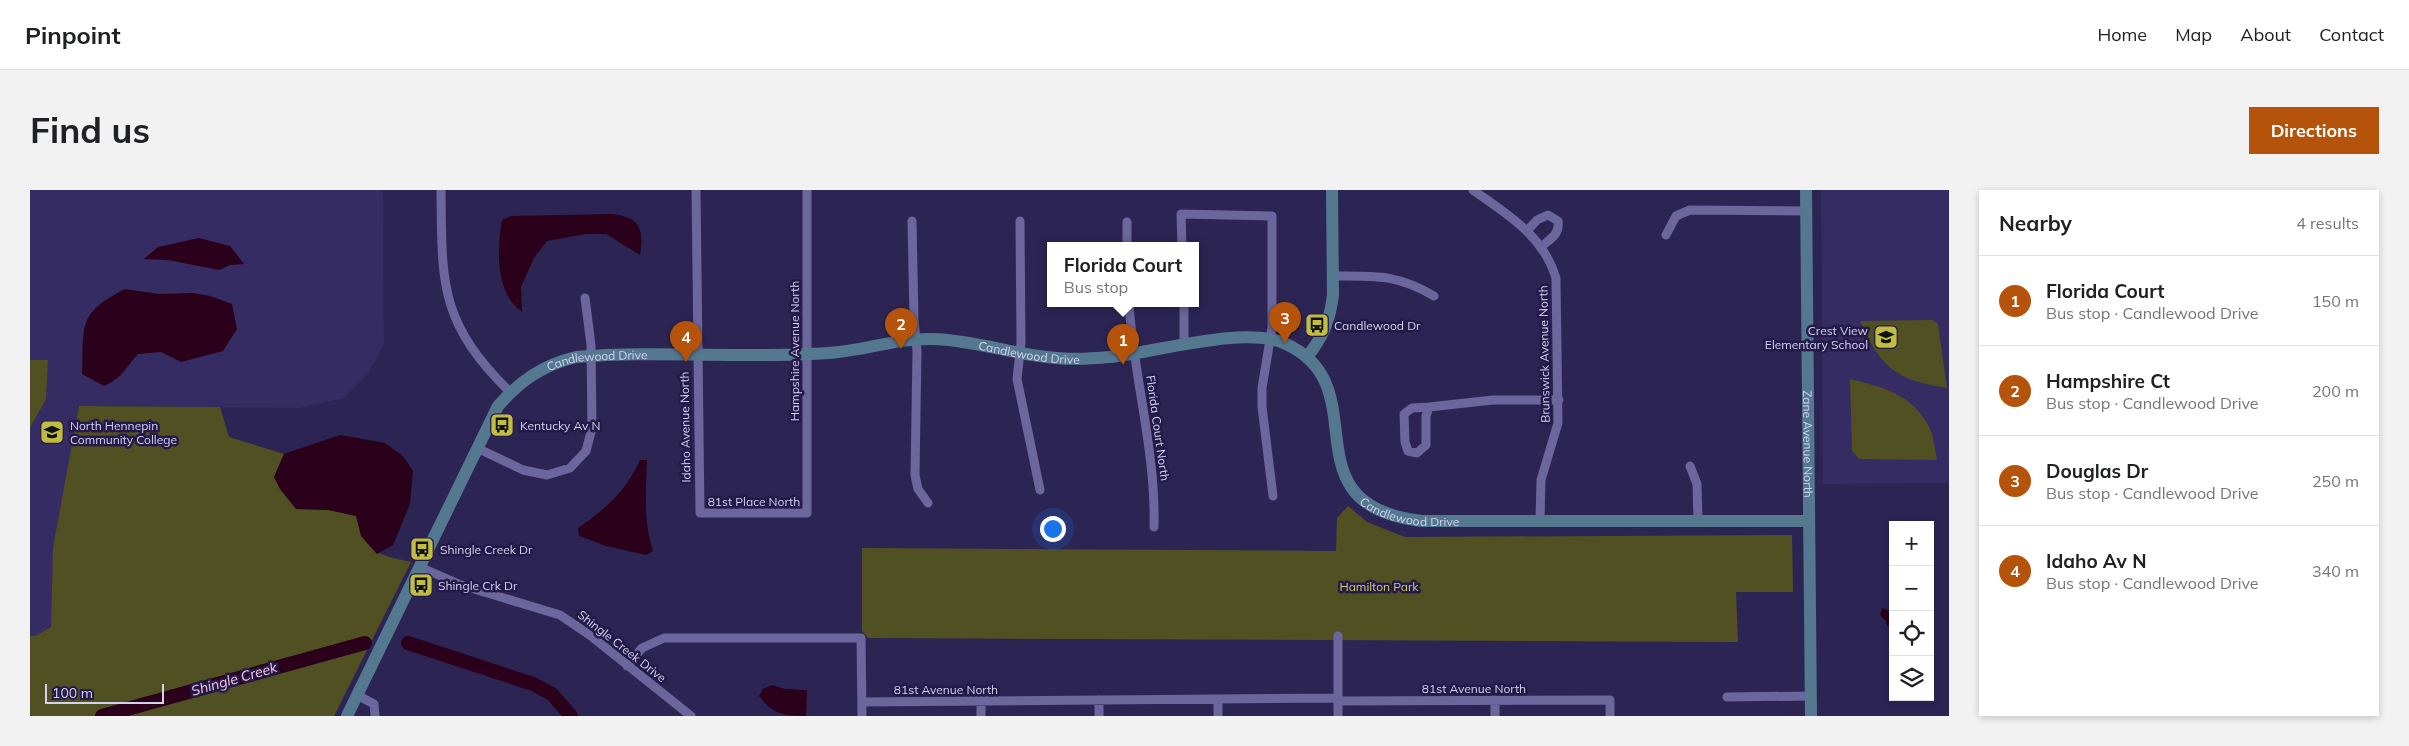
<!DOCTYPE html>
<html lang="en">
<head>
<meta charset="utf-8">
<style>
	:root { --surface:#fff; --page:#f2f2f2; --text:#202124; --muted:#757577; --line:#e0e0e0; --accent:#b45309 }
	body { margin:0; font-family:Mulish,sans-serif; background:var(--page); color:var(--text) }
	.controls { position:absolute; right:15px; bottom:15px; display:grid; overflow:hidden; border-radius:0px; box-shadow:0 2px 8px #0003 }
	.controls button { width:45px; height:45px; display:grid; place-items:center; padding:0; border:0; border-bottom:1px solid var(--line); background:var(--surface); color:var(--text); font:25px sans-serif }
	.scale { position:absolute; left:15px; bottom:12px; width:119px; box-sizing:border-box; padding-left:5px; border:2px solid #d4d2f0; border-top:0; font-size:14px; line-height:18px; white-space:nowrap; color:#d4d2f0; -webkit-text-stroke:4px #231a49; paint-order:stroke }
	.you { position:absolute; left:1022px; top:338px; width:18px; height:18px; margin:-12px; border:4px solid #fff; border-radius:50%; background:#1a73e8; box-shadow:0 0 0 8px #1a73e833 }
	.badge { display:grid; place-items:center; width:32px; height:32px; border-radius:50%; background:var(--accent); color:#fff; font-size:16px; font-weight:700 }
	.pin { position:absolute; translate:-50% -41px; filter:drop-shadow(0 1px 2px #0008) }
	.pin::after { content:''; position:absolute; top:26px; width:18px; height:15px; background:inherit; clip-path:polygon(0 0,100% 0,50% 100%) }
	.popup { position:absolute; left:1017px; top:52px; width:152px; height:65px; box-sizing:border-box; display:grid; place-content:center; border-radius:0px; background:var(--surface); filter:drop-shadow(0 1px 4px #0005); font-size:16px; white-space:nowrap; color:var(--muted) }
	.popup b { font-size:19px; color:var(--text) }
	.popup::after { content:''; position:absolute; left:50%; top:100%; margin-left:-10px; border:10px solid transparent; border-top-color:var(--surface) }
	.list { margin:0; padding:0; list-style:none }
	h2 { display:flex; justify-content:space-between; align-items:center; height:65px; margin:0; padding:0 20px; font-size:21px }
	h2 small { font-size:16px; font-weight:400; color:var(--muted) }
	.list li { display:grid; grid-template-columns:32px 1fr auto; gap:15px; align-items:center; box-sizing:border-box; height:90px; padding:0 20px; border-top:1px solid var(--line) }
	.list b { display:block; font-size:19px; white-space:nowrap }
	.list p { margin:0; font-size:16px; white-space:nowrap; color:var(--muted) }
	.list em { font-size:16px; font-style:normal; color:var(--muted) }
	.icon { flex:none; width:28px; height:28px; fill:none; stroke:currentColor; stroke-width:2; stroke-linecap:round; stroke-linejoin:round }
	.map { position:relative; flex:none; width:1919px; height:526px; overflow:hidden; border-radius:0px }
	header { display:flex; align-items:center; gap:30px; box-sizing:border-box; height:70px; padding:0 25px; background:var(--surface); border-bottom:1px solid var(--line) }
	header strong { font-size:24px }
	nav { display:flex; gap:28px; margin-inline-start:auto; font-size:18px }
	.intro { display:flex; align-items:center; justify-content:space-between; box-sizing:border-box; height:120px; padding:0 30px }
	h1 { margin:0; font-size:35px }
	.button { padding:12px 22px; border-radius:0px; background:var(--accent); color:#fff; font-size:18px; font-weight:700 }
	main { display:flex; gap:30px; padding:0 30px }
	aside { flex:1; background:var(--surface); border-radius:0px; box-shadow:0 2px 8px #0003 }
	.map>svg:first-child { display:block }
	.built { fill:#342c62 }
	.green { fill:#515022 }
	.water { fill:#2a001a }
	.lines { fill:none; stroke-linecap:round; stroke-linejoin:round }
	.river { stroke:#2a001a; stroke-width:14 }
	.street { stroke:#6b669b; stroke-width:9 }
	.secondary { stroke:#557891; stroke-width:12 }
	.labels { text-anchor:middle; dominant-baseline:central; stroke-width:5; stroke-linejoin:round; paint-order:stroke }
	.poi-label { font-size:12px; fill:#d4d2f0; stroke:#231a49; text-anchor:start }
	.street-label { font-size:12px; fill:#d4d2f0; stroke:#231a49 }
	.park-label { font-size:12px; fill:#d1cf65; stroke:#231a49 }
	.water-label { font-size:14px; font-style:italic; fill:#fec3e1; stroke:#231a49 }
</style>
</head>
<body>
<header>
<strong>Pinpoint</strong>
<nav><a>Home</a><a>Map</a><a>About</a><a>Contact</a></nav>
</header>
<div class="intro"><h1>Find us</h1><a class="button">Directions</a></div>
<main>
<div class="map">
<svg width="1919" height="526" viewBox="0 0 1919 526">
	<rect width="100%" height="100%" fill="#2c2554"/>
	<path class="built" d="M0,0H353L354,154L338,183L314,208L270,218L49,216L23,357L21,437L5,446H0Z
		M1791,0H1919V293L1793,294Z"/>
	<path class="green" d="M1902,130L1908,134L1917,198C1866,190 1851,178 1830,131Z
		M0,170H18L16,209L0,238Z
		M1820,189C1853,197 1885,205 1900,239C1904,248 1905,260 1907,270L1829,269L1822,261Z
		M49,216L190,217L199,247L254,264L244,287L266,319L299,320L326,326C336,363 346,364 381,372L304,526H0V446H5L21,437L23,357Z
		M1318,316L1337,332L1375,347L1762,345L1763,402H1706L1708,452L838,448L832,441V358L1306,361L1307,328Z"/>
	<path class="water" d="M583,24C610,28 614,38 610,65L576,44H556L517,51L504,68L491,97L492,122C465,103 467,59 472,30L481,26Z
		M169,48L200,56L214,74L200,75L189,80L138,70L114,69L128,57Z
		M95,99L129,104L163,103L180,106L202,114L207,139L193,161L151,172L131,162L108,164C93,180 95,186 74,196L52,184C54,134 47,124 95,99Z
		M310,245L355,253L373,266L383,281L380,314L363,355L347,364L331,346L326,326L299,320L266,319L250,299L244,287L254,264Z
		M610,270H617C616,302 613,330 623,361L616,365L576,356L549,346L548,338C576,319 596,301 610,270Z
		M1852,418L1860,421L1862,431L1861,437L1857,436L1856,431L1850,425Z
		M742,495L755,499L777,500L776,526C754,526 743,525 729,506L733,499Z"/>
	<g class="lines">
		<path class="river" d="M378,453L503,494L522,504L541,526
			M72,526L335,453"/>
		<path class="street" d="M411,0C412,94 409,132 480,202
			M666,0L670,323H777V0
			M1443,0C1478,25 1513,45 1526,88L1528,233L1511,290L1510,331
			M882,31L884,130L887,161L885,285L888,299L898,313
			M990,31L991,153L987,189L1010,300
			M1497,41L1507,30L1518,25L1528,31C1530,44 1521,49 1512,56
			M1636,45L1646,26L1660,20L1776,21
			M1097,56V32
			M1152,56L1151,24L1242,26V138L1232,198V217L1243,306
			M1303,86C1345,86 1367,84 1404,106
			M1099,114C1104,189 1126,262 1124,337
			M1154,114V155
			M1399,217L1382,218L1374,224L1375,252L1378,261L1387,263L1396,255V226L1399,217L1463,210H1529
			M447,258L493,280L517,285L540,278L556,261L562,238L561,155L555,108
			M1660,276L1667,294L1668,331
			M390,377L431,395L530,425L561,446L661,526
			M1308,446V526
			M597,476L612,458L634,448H831L832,526
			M327,505L344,514L345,526
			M1697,507L1781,506
			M1188,509V526
			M1069,510V526
			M1465,510V526
			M951,511V526
			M1308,511L1580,510V526
			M832,512L1308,508"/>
		<g class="secondary">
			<path id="s1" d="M1776,0L1781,526"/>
			<path d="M1277,167C1293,147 1300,130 1303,105L1302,0"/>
			<path id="s2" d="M317,526L468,216C491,190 513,175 546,167C630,160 714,169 798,163C833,161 867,148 903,149C942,150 979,163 1017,167C1038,170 1059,169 1080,167C1127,162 1216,135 1256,154C1350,197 1253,315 1392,331H1779"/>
		</g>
	</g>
	<defs>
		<g id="bus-square" transform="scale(1.25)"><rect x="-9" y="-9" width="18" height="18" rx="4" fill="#c1bd40" stroke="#231a49"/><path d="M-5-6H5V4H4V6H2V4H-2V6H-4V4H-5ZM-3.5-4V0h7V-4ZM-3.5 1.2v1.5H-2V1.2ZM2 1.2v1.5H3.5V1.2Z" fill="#111"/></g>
		<g id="school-square" transform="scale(1.25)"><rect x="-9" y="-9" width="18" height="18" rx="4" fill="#c1bd40" stroke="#231a49"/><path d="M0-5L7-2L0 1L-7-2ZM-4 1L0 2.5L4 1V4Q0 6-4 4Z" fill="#111"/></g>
		<g id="university-square" transform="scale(1.25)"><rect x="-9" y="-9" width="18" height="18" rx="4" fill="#c1bd40" stroke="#231a49"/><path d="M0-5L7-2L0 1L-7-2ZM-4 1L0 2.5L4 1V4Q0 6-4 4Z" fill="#111"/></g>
	</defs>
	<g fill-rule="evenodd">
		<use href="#bus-square" x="1287" y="135"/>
		<use href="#school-square" x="1856" y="147"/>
		<use href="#bus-square" x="472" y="235"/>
		<use href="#university-square" x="22" y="242"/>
		<use href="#bus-square" x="392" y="359"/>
		<use href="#bus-square" x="391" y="395"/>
	</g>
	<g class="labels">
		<g class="poi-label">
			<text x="1304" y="135">Candlewood Dr</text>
			<text x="1838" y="140" text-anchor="end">Crest View<tspan x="1838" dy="14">Elementary School</tspan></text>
			<text x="40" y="235">North Hennepin<tspan x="40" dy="14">Community College</tspan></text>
			<text x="490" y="235">Kentucky Av N</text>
			<text x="410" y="359">Shingle Creek Dr</text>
			<text x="408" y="395">Shingle Crk Dr</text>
		</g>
		<g class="street-label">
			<text transform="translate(764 161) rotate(-90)">Hampshire Avenue North</text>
			<text stroke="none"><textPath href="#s2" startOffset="894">Candlewood Drive</textPath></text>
			<text transform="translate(1514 164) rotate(-91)">Brunswick Avenue North</text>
			<text stroke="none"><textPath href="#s2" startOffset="459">Candlewood Drive</textPath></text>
			<text transform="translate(655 237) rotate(-91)">Idaho Avenue North</text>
			<text transform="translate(1128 238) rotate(82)">Florida Court North</text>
			<text stroke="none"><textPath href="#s1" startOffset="254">Zane Avenue North</textPath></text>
			<text x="724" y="311">81st Place North</text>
			<text stroke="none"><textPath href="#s2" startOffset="1386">Candlewood Drive</textPath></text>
			<text transform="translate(592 456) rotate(38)">Shingle Creek Drive</text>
			<text x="1444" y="498">81st Avenue North</text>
			<text x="916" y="499">81st Avenue North</text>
		</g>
		<g class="park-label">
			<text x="1349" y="396">Hamilton Park</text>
		</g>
		<g class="water-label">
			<text transform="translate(204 489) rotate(-16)">Shingle Creek</text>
		</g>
	</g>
</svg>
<div class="controls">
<button>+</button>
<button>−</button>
<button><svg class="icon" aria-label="locate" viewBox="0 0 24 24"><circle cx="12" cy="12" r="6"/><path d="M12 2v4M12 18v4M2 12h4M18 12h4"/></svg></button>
<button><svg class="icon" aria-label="layers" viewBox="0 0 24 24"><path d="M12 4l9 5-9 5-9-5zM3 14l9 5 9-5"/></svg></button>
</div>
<div class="scale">100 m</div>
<div class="you"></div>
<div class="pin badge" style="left:1093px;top:175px">1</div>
<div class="popup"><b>Florida Court</b>Bus stop</div>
<div class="pin badge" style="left:871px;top:159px">2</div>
<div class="pin badge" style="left:1255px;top:153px">3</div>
<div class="pin badge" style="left:656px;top:172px">4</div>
</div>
<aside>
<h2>Nearby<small>4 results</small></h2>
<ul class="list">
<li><span class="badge">1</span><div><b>Florida Court</b><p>Bus stop · Candlewood Drive</p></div><em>150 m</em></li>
<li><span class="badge">2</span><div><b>Hampshire Ct</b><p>Bus stop · Candlewood Drive</p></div><em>200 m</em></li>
<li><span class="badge">3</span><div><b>Douglas Dr</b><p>Bus stop · Candlewood Drive</p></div><em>250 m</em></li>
<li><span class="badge">4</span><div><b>Idaho Av N</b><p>Bus stop · Candlewood Drive</p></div><em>340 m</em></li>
</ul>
</aside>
</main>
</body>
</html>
